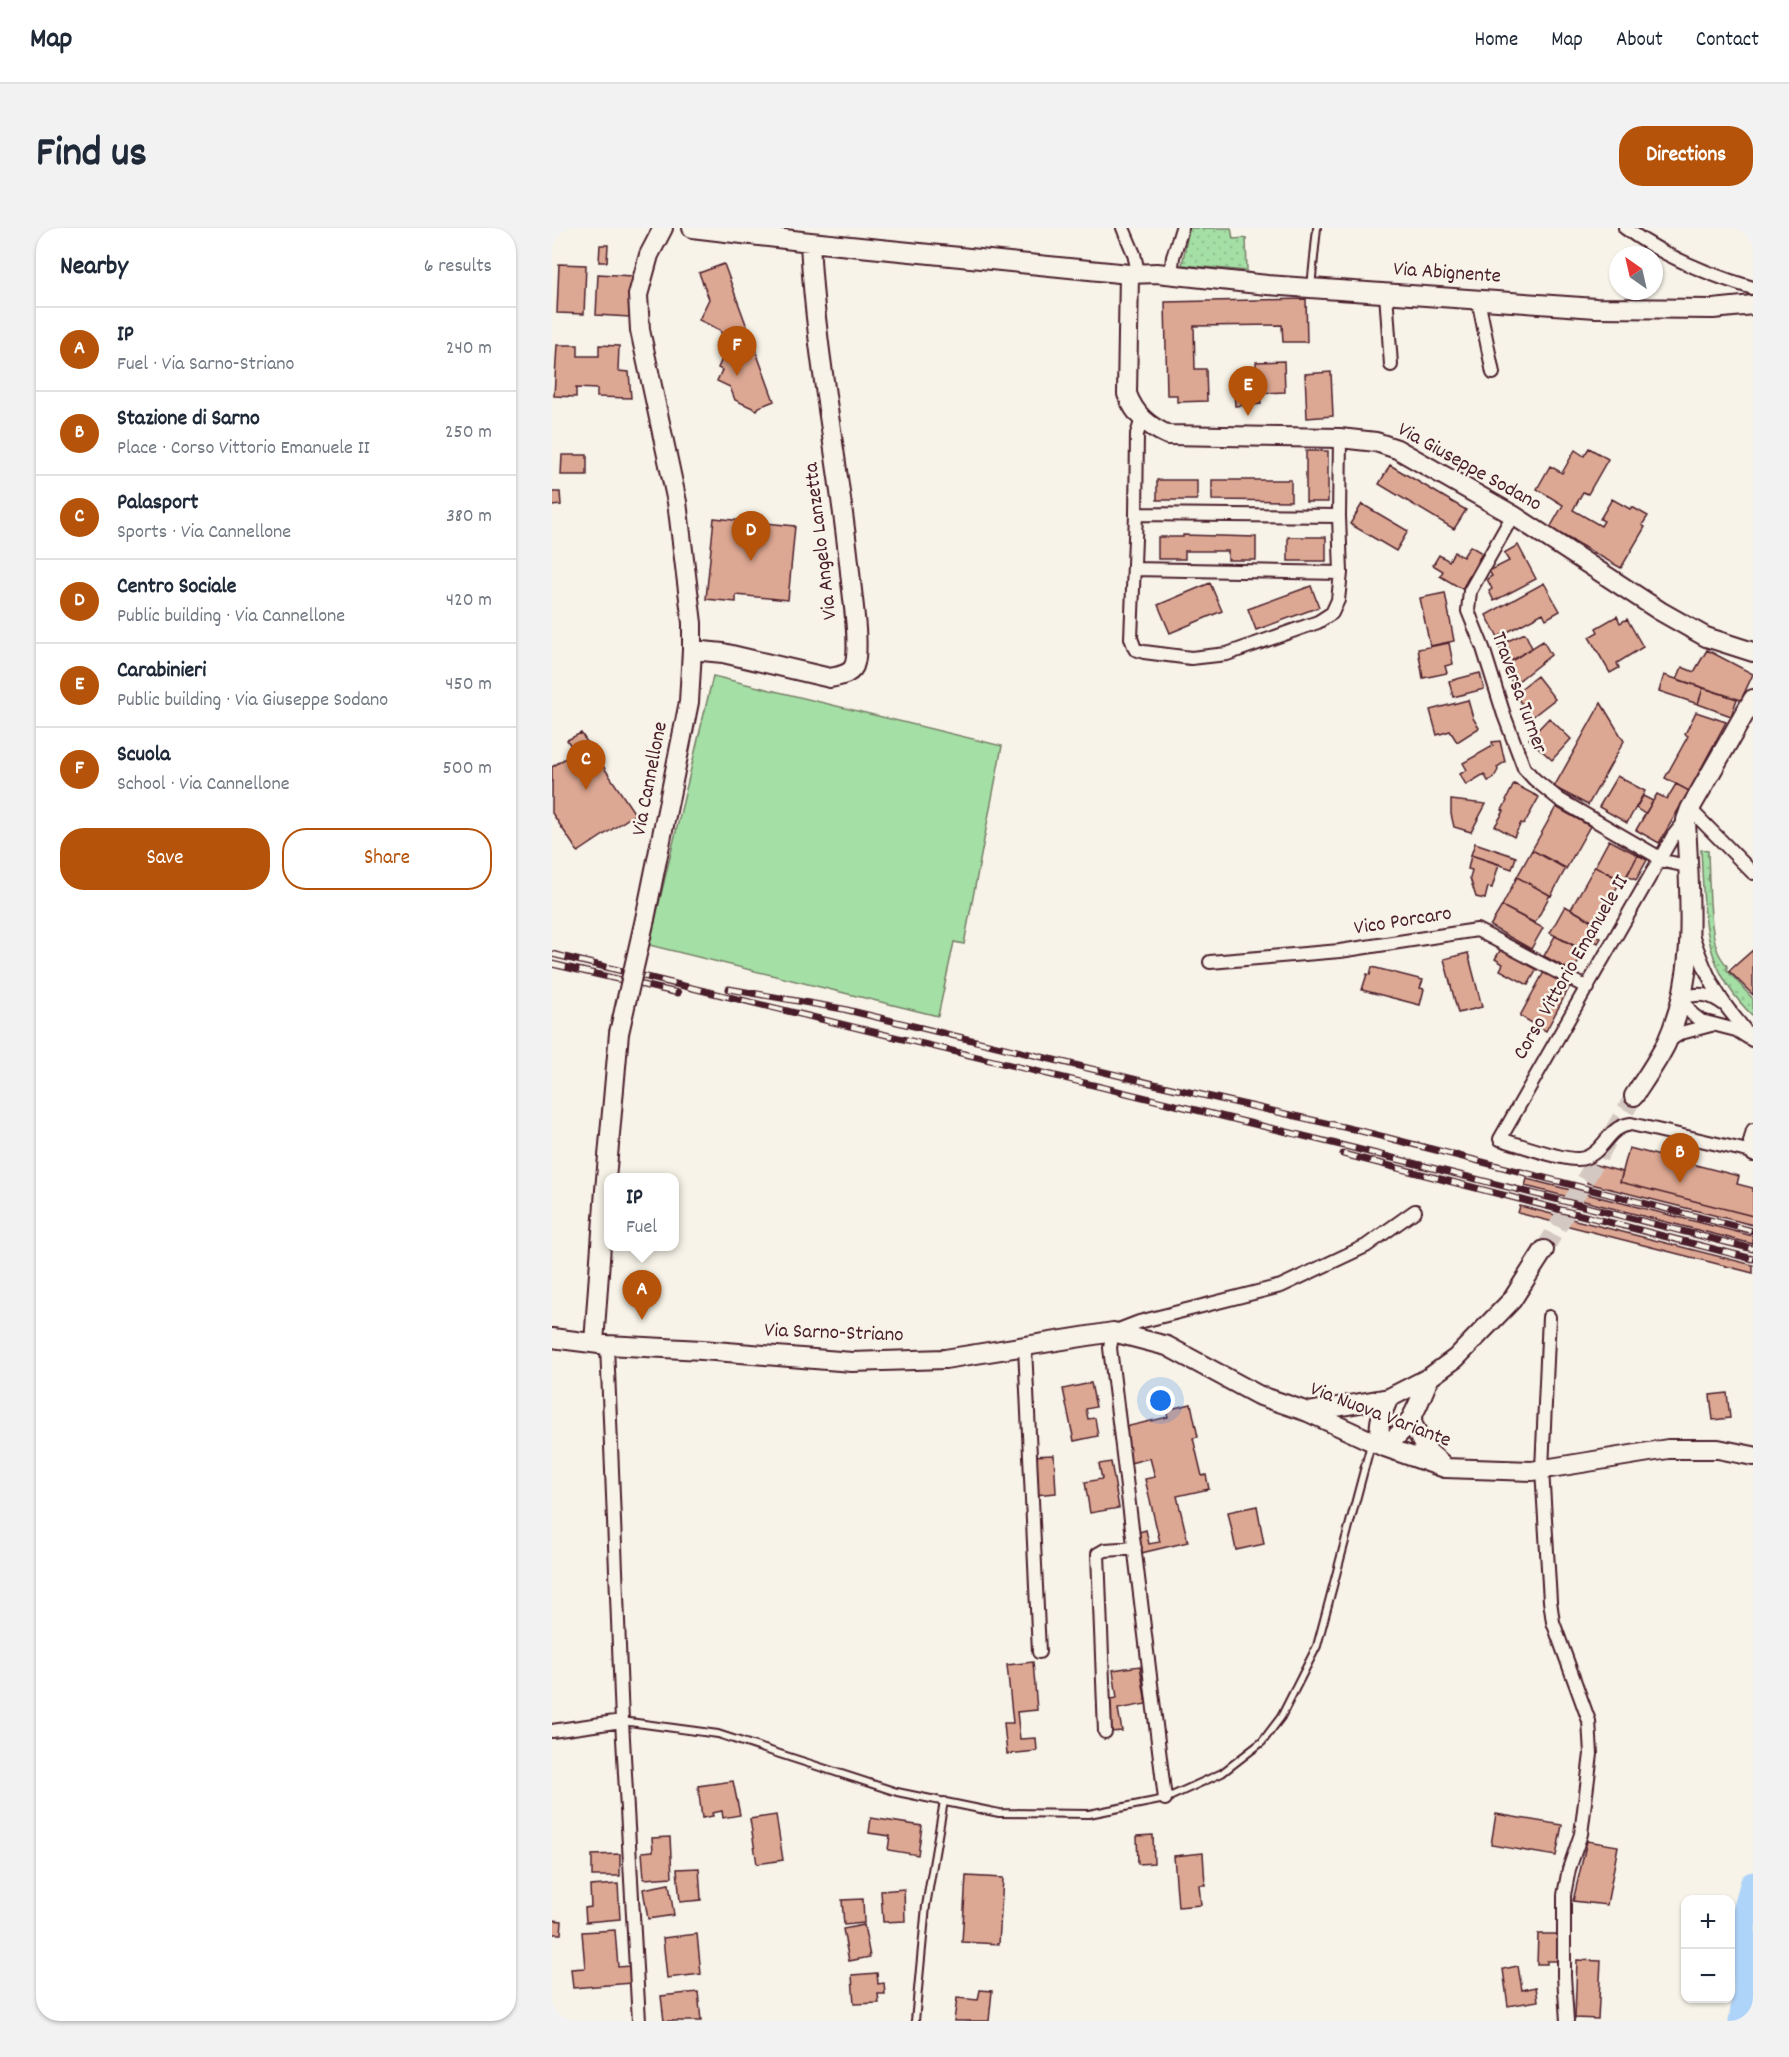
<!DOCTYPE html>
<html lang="en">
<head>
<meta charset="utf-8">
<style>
	:root { --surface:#fff; --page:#f2f2f3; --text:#1f2937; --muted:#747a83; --line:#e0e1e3; --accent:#b45309 }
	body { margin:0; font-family:Dekko,sans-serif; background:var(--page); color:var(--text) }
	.controls { position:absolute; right:18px; bottom:18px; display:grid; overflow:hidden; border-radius:12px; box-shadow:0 2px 4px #0004 }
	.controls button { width:54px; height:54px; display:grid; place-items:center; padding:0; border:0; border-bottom:2px solid var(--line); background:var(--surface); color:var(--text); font:30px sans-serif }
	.compass { position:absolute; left:1057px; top:18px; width:54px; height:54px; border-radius:50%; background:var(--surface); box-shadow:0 2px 4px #0004; rotate:326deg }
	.you { position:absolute; left:609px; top:1173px; width:21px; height:21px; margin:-15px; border:4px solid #fff; border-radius:50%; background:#1a73e8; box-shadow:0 0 0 9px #1a73e833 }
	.badge { display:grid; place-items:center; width:39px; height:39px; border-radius:50%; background:var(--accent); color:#fff; font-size:20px; font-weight:700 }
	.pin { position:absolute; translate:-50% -50px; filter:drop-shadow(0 2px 3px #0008) }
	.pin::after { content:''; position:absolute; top:32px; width:21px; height:18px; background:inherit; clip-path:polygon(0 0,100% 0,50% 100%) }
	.popup { position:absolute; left:52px; top:945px; width:75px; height:78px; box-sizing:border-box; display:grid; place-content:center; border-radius:12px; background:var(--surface); filter:drop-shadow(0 2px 4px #0005); font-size:20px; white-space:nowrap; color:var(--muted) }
	.popup b { font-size:22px; color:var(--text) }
	.popup::after { content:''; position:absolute; left:50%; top:100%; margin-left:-12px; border:12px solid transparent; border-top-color:var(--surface) }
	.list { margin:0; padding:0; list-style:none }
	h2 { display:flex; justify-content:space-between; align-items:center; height:78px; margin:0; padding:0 24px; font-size:26px }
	h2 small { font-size:20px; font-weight:400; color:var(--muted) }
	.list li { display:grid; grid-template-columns:39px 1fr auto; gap:18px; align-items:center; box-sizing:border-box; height:84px; padding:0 24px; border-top:2px solid var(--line) }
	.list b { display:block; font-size:22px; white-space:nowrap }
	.list p { margin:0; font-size:20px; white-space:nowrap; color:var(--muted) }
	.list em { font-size:20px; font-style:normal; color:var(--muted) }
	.actions { display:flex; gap:12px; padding:18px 24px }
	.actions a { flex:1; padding:14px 0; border:2px solid var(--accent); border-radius:24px; text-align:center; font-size:21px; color:var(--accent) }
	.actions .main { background:var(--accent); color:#fff }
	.map { position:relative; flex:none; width:1201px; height:1793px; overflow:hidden; border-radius:24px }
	header { display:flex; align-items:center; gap:36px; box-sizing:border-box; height:84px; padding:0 30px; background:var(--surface); border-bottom:2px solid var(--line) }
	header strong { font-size:28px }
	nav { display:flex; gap:33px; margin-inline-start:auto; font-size:21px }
	.intro { display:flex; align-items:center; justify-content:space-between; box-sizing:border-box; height:144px; padding:0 36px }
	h1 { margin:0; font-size:42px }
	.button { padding:15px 27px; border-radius:24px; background:var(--accent); color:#fff; font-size:21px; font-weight:700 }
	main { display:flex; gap:36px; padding:0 36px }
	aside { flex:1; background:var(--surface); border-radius:24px; box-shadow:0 2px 4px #0004 }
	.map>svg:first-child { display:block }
	.grass { fill:url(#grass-dots); stroke:#777f68; stroke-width:1.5 }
	.park { fill:#a4dfa5; stroke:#777f68; stroke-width:1.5 }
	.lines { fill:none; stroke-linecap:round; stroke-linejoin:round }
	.river { stroke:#afd4f9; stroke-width:27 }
	.building { fill:#dda893; stroke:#4a1f2b; stroke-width:1.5 }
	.secondary-tunnel { stroke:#d4c9c2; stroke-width:18; stroke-dasharray:18 9; stroke-linecap:butt }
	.lane-casing { stroke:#4a1f2b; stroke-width:10 }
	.street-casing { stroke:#4a1f2b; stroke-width:16 }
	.secondary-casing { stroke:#4a1f2b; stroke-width:22 }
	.lane { stroke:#f7f3e8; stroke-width:6 }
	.street { stroke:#f7f3e8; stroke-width:12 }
	.secondary { stroke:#f7f3e8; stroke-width:18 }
	.rail-casing { stroke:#4a1f2b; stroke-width:7 }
	.rail { stroke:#f7f3e8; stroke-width:4.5; stroke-dasharray:14; stroke-linecap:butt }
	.secondary-bridge-casing { stroke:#4a1f2b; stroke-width:22; stroke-linecap:butt }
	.secondary-bridge { stroke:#f7f3e8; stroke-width:18 }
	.labels { text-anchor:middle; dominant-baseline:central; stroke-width:5; stroke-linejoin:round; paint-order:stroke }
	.street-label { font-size:21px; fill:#4a1f2b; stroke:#f7f3e8 }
</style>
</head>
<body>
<header>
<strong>Map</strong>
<nav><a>Home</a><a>Map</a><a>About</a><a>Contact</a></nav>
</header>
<div class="intro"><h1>Find us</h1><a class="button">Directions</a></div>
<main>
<aside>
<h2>Nearby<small>6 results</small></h2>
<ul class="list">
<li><span class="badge">A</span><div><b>IP</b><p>Fuel · Via Sarno-Striano</p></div><em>240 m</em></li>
<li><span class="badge">B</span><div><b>Stazione di Sarno</b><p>Place · Corso Vittorio Emanuele II</p></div><em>250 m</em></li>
<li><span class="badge">C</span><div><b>Palasport</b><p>Sports · Via Cannellone</p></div><em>380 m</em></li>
<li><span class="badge">D</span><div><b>Centro Sociale</b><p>Public building · Via Cannellone</p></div><em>420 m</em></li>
<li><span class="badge">E</span><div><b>Carabinieri</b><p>Public building · Via Giuseppe Sodano</p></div><em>450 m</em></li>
<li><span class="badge">F</span><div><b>Scuola</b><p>School · Via Cannellone</p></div><em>500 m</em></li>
</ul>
<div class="actions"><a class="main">Save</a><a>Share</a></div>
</aside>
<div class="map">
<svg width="1201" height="1793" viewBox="0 0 1201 1793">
	<defs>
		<pattern id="grass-dots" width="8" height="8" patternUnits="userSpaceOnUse" patternTransform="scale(1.5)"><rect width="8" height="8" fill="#a4dfa5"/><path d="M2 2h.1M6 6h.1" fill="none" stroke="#8fbf8e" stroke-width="1.8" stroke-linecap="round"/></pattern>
	</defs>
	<rect width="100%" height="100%" fill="#f7f3e8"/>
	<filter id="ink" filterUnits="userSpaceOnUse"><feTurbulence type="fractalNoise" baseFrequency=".0167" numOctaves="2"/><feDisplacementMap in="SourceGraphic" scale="12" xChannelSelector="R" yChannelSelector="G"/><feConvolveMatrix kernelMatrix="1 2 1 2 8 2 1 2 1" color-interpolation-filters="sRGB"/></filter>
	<g filter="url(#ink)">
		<path class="grass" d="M637,0H679L681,11L694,10L695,43L630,37Z
			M1149,622L1156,623C1157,647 1157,706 1167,726C1169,730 1172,734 1175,738V742L1201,771V788C1149,738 1153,689 1149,622Z"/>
		<path class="park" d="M161,448L450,518L412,716L402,714L386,788L97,717Z"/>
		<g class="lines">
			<path class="river" d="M1190,1793L1195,1761L1190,1699L1201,1657"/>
		</g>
		<path class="building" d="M48,17H56L55,34H47Z
			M7,36L34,37L32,86L5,85Z
			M172,36L222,173L207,179L205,182L183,172L178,159L165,153L170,142L166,140L175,120L168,102L147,92L157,71L147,45Z
			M46,46L81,48L78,89L44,87Z
			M754,71L755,114H731L730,97L642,98L643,141H654L655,173L625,174V167H615L613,74Z
			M5,117H26V128H47V117L67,118L66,143L77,144L79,170L45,169V161L24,160V169L2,168Z
			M732,133L733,164L708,165L709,176L683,178L681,148L704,146V134Z
			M779,144L781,188L755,190L753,146Z
			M1037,220L1056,231L1036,266L1031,264L1021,282L1049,298L1052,293L1048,291L1060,271L1078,281L1080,279L1096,288L1090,297L1093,299L1069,340L998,300L1011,277L985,261L998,238L1010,245L1023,222L1032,228Z
			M754,223H776V274H754Z
			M10,227H35V247H9Z
			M838,237L914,282L902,301L827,256Z
			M605,252H645V272H605Z
			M660,252H739V273L660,272Z
			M0,264H8L9,277L0,278Z
			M810,276L856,303L844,323L798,296Z
			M162,290L243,298L236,372L184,367V374L154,371Z
			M631,307L704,309V332H676V323H633V331H606V309H631Z
			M736,309H774V333H736Z
			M966,317L984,351L942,373L937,363L940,361L935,351L940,348L937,343L957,333L952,325Z
			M918,318L930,325L910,361L888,348L891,343L881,337L887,327L897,333L902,324L911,329Z
			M658,355L670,383L618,405L606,377Z
			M992,355L1008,383L994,391L991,385L946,409L934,387Z
			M759,358L767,379L704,402L696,381Z
			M893,365L902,413L878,418L868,370Z
			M1065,388L1068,395L1075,391L1091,419L1065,435L1067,440L1058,445L1037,409L1046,404L1044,400Z
			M973,405L980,420L953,437L947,417Z
			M991,413L999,427L961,457L953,437Z
			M897,415L901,436L893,438L895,445L871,450L866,421Z
			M1155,422L1201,446L1189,472L1125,451L1130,439L1142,444Z
			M928,445L932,461L901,469L897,453Z
			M1112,447L1151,460L1146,476L1107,463Z
			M985,448L1003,471L980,489L962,466Z
			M1151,460L1185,471L1179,488L1146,476Z
			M916,472L921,490L927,500L905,514L898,503L885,507L878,482Z
			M1049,475L1072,513L1036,577L1002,559Z
			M1144,484L1174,494L1137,563L1113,550L1136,508L1133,506Z
			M997,490L1019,511L1000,532L977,511Z
			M29,505L83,586L26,624L0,585V539L23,524L15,512Z
			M948,513L953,534L945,539L946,542L941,551L936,553L932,546L914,557L908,546L915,542L911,535L941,518L940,514Z
			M1065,548L1093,563L1075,595L1047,579Z
			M962,556L987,569L972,596L969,595L962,609L943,598L952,583L950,582L955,573L954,572Z
			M1124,556L1137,563L1107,615L1084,602L1105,566L1115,571Z
			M1091,568L1101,573L1093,586L1084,580Z
			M899,572L934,576L919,604L902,599L899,586Z
			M1004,579L1038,598L1014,641L980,622Z
			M1057,612L1086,627L1071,654L1043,638Z
			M923,615L964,629L960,641L919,627Z
			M980,622L1014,640L999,668L965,649Z
			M919,627L947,636L940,660L936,659L933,671L924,669L918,650L920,642L916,641Z
			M1086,627L1095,632L1084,652L1075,648Z
			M1043,638L1069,652L1045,696L1019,681Z
			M965,649L998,667L983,695L950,678Z
			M950,678L991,700L979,721L938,698Z
			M1013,678L1045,696L1031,722L998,705Z
			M1040,705L1049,710L1046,715L1037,710Z
			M1003,708L1032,723L1021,744L992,728Z
			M949,721L985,741L976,757L948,742L951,736L943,731Z
			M1201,722V767L1177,743Z
			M916,725L930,779L906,785L892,731Z
			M820,739L871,752L868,760L872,761L868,777L810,762L815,746L818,747Z
			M992,744L1018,758L994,803L968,788Z
			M1077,920L1187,948L1185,956L1201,960V988L1068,954Z
			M1040,936L1071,944L1068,954L1201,988V997L1035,955Z
			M975,951L1201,1008V1016L973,958Z
			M968,978L1201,1037V1045L966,985Z
			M539,1155L544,1179L534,1181L536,1191L543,1190L546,1208L522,1213L511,1161Z
			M1175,1165L1178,1190L1161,1192L1158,1167Z
			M639,1176L646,1209L641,1210L650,1248L654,1247L657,1261L625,1268L636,1314L589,1325L584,1305L594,1302L597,1316L608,1314L593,1251L603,1249L598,1230L574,1236L572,1214L576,1213L573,1199L616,1189L614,1182Z
			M502,1227L504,1265L482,1267L479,1228Z
			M559,1234L567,1280L538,1285L533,1254L550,1251L547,1236Z
			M705,1278L712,1316L684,1322L676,1284Z
			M481,1434L485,1482L465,1484L468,1511L484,1510L485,1523L455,1526L452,1495H461L455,1437Z
			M588,1438L594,1476L566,1481L570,1503L558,1504L553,1472L565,1470L561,1442Z
			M181,1553L188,1587L171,1590L170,1583L160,1585L161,1588L150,1590L146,1558Z
			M944,1586L1010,1597L1004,1628L939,1617Z
			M224,1587L231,1632L205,1636L198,1591Z
			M319,1590L370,1598L366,1627L336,1622L338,1608L317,1605Z
			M601,1607L602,1635L586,1636L585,1608Z
			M118,1609L120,1649L92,1651L90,1624L101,1623L100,1610Z
			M1035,1613L1066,1618L1055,1677L1021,1673Z
			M651,1625L653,1657H647L649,1677L626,1679L622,1628Z
			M68,1626V1648H40V1627Z
			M147,1640L149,1672L128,1674L125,1641Z
			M414,1648L451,1650L447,1716L410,1714Z
			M66,1656L68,1691L34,1694L33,1680L39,1679L38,1658Z
			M117,1656L122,1687L96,1691L91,1661Z
			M352,1661L353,1693L331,1694L329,1663Z
			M311,1671L312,1695L292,1697L290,1672Z
			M0,1692L10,1693L9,1706H0Z
			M312,1697L318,1729L297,1733L291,1701Z
			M63,1702L66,1739L78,1738L79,1755L21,1760L19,1741L33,1740L30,1704Z
			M145,1706L149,1746L115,1750L111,1710Z
			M986,1706H1008L1007,1733H995V1736H985Z
			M1025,1732L1049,1733L1046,1791L1023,1790Z
			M966,1738L970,1762L984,1759L986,1773L956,1778L951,1741Z
			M325,1745L326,1756L332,1755L333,1766H326L327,1775L302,1776L300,1747Z
			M428,1762L440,1763L437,1793H402L405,1770L426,1772Z
			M146,1764L149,1793H112L109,1768Z"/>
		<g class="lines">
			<path class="secondary-tunnel" d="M992,1022L1082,868"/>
			<g class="lane-casing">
				<path id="lane" d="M759,59L765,0
					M70,1493L166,1506L345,1564L447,1585L537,1586L613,1571L670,1545L710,1514L729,1489L765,1418L819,1216
					M363,1793L374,1678L392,1573"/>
			</g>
			<g class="street-casing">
				<path id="street" d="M571,0L582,26L586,44
					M1073,0C1110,27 1157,47 1201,60
					M619,47L621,29L630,0
					M834,65L839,137
					M926,71L941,145
					M590,191L585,206L584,286L579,410L583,421L592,424L639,430L675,426L766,394L780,385L786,372L789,345L787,288L788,210
					M584,286L787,288
					M961,287L918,363L916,383L931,420L952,487L972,540L982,551L1008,572L1108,630
					M582,341L789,345
					M1138,581L1201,645
					M1134,592L1121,608L948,911C966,916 1009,932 1026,931C1032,931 1038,928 1043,924C1057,912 1059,899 1079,896L1200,924
					M1107,632L1135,638
					M1141,709C1149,733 1159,757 1174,778C1181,788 1190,797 1197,808
					M658,734L788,723L925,702L1036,760
					M1173,777C1158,766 1148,764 1130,770L1140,786L1149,793L1184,802L1200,812
					M1115,814L1129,805L1159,797
					M1201,902L1198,914L1201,927
					M997,1089L990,1241L998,1373L1001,1394L1037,1493L1039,1526L1029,1606L1017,1641L1012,1667V1748L1015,1793
					M55,1117L70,1493L87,1793
					M473,1119L487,1424
					M0,1503L70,1493
					M553,1504L546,1326L553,1322L583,1320
					M613,1571L558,1120L561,1104L587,1094L729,1058L814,1018L863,983"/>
			</g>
			<g class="secondary-casing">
				<path id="secondary" d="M140,0L258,14L577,46L605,45L715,57L1044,80L1161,81L1201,77
					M577,46L575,166C583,187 596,198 616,207L788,210L824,214L845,221L961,287L1108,383L1154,409L1201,424
					M140,422L171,425L278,450C288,448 301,446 303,435C308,414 300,367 298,344C287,234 263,125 258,14
					M93,691L137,474L140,422V395L125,274L88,102L86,67L97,27L111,0
					M1082,868C1093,851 1105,834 1114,816C1147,744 1137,668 1134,592L1138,581L1201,471
					M0,1110L55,1117L150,1122L300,1134L393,1131L561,1104L615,1118L706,1167L756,1184L830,1218L893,1240L980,1243L1116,1221H1166L1201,1228
					M42,1115L53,962L67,805
					M756,1184L837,1170L878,1149L904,1130L960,1072L992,1022
					M859,1193L874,1222L890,1236
					M830,1218C861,1202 864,1178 878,1149
					M830,1218C825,1197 828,1189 837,1170"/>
			</g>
			<use href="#lane" class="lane"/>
			<use href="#street" class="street"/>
			<use href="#secondary" class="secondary"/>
			<g class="rail-casing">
				<path id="rail" d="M0,726L801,920L1201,1021
					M0,736L126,765
					M177,761L291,781L602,856L809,903L1201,1003
					M791,926L1201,1031"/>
			</g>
			<use href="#rail" class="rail"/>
			<g class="secondary-bridge-casing">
				<path id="secondary-bridge" d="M67,805L93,691"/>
			</g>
			<use href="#secondary-bridge" class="secondary-bridge"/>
		</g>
	</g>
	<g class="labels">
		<g class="street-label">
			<text transform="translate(895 46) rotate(4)">Via Abignente</text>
			<text transform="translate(917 240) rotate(29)">Via Giuseppe Sodano</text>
			<text transform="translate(270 313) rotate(-97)">Via Angelo Lanzetta</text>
			<text transform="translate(966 465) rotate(70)">Traversa Turner</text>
			<text transform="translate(99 551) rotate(-79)">Via Cannellone</text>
			<text transform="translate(851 694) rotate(-9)">Vico Porcaro</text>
			<text transform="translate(1020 740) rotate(-60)">Corso Vittorio Emanuele II</text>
			<text transform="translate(282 1106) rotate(2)">Via Sarno-Striano</text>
			<text transform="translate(828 1188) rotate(21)">Via Nuova Variante</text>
		</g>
	</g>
</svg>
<div class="controls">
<button>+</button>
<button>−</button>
</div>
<svg class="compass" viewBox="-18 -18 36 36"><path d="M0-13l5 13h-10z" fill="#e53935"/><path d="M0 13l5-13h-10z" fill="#747a83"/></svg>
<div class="you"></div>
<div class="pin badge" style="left:90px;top:1092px">A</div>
<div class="popup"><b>IP</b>Fuel</div>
<div class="pin badge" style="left:1128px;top:955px">B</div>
<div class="pin badge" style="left:34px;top:562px">C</div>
<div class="pin badge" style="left:199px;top:333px">D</div>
<div class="pin badge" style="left:696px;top:188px">E</div>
<div class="pin badge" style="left:185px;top:148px">F</div>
</div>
</main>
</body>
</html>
